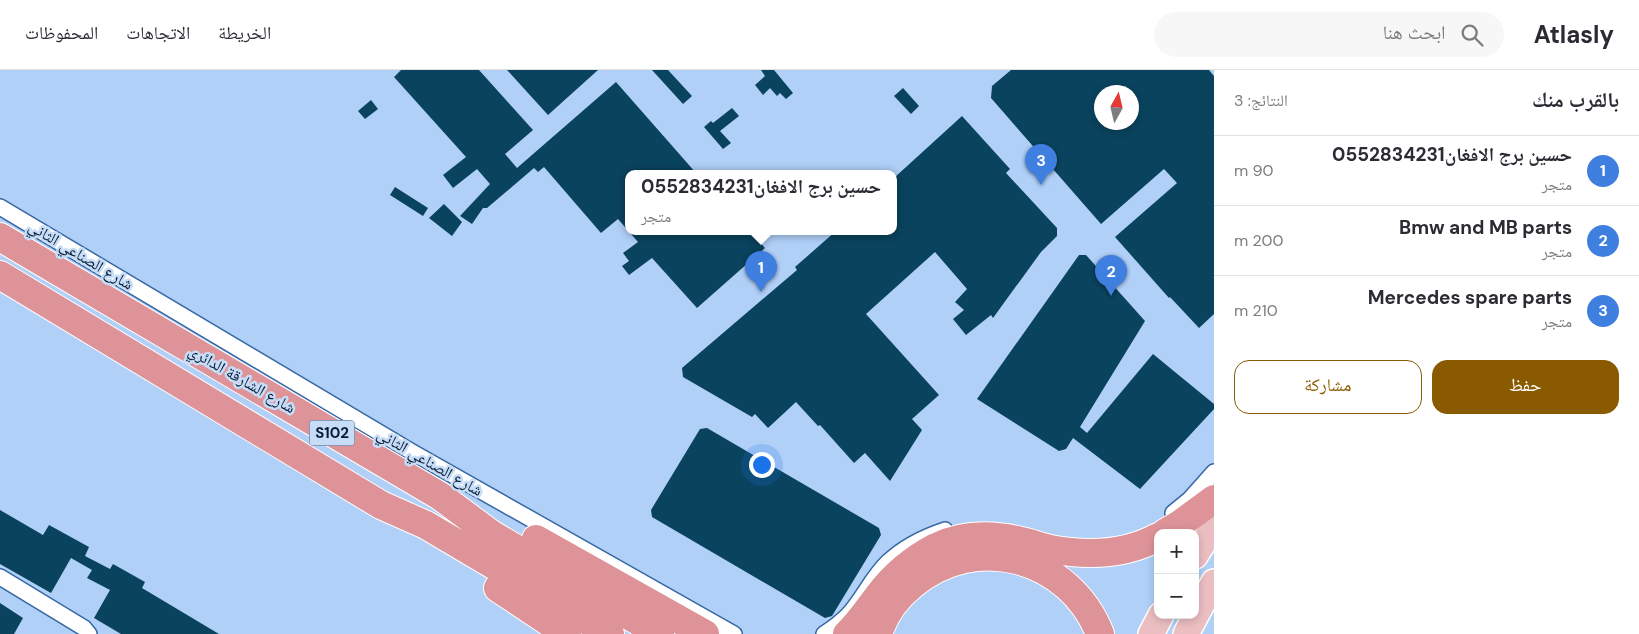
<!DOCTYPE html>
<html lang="ar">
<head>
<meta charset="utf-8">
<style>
	:root { --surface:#fff; --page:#f7f7f7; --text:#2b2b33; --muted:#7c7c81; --line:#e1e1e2; --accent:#8a5a00 }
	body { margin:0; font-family:"DM Sans","Noto Naskh Arabic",sans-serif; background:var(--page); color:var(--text); direction:rtl }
	.controls { position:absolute; right:15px; bottom:15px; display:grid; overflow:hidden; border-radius:10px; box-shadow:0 2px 8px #0003 }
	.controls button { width:45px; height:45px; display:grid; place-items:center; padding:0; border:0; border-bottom:1px solid var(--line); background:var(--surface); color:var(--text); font:25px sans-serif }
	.compass { position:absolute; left:1094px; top:15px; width:45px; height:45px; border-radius:50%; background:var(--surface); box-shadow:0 2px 8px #0003; rotate:8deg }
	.you { position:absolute; left:761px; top:394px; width:18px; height:18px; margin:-12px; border:4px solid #fff; border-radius:50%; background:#1a73e8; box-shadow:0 0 0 8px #1a73e833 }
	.badge { display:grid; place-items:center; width:32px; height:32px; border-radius:50%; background:var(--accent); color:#fff; font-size:16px; font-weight:700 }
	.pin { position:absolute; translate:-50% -41px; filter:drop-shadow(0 1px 2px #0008) }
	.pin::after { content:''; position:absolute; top:26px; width:18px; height:15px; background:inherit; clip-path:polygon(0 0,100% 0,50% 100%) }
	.popup { position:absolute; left:625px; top:100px; width:272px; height:65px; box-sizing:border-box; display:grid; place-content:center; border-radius:10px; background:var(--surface); filter:drop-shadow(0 1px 4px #0005); font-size:16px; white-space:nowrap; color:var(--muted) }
	.popup b { font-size:19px; color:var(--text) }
	.popup::after { content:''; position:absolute; left:50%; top:100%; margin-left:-10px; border:10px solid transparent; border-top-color:var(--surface) }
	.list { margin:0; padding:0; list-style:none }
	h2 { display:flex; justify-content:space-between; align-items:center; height:65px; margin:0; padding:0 20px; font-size:21px }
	h2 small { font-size:16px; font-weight:400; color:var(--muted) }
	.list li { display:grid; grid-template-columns:32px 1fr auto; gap:15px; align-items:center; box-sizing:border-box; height:70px; padding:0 20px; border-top:1px solid var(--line) }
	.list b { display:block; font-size:19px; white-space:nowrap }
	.list p { margin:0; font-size:16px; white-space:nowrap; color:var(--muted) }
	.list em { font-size:16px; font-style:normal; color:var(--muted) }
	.actions { display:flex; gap:10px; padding:15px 20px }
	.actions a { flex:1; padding:11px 0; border:1px solid var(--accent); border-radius:15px; text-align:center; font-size:18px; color:var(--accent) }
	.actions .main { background:var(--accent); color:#fff }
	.icon { flex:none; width:28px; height:28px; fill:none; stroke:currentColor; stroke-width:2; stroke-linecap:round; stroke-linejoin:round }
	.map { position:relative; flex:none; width:1214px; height:564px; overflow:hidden; direction:ltr }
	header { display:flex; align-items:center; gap:30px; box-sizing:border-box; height:70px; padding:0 25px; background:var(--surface); border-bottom:1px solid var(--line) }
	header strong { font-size:24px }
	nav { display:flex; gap:28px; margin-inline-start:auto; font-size:18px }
	.search { width:350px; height:45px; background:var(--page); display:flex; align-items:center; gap:12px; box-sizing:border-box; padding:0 18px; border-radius:28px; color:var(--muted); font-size:19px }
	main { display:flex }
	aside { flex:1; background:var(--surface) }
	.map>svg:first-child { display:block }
	.building { fill:#0a435d; fill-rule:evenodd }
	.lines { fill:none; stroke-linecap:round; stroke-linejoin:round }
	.minor-casing { stroke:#3668a4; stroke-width:18 }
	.primary-casing { stroke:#fff; stroke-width:28 }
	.motorway-casing { stroke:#fff; stroke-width:30 }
	.minor { stroke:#fff; stroke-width:15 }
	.primary { stroke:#ebbec2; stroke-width:25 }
	.motorway { stroke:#de9399; stroke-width:28 }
	.labels { text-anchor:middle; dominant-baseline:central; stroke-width:5; stroke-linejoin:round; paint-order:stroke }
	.shield { fill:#c7dcf7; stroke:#41566f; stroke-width:1 }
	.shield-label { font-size:15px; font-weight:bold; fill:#081d35 }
	.street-label { font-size:16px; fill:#081d35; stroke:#c7dcf7 }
</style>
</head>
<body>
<header>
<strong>Atlasly</strong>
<div class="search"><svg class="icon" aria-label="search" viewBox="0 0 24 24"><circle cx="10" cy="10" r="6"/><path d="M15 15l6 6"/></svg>ابحث هنا</div>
<nav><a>الخريطة</a><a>الاتجاهات</a><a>المحفوظات</a></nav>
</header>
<main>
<aside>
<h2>بالقرب منك<small>النتائج: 3</small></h2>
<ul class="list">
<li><span class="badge" style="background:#3f7fe0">1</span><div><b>حسين برج الافغان0552834231</b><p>متجر</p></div><em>90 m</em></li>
<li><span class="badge" style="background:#3f7fe0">2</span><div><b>Bmw and MB parts</b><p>متجر</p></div><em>200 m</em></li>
<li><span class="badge" style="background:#3f7fe0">3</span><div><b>Mercedes spare parts</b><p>متجر</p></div><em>210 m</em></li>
</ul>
<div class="actions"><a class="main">حفظ</a><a>مشاركة</a></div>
</aside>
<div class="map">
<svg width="1214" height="564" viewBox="0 0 1214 564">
	<rect width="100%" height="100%" fill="#b0d0f8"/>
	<path class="building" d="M401,0H479L533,60L505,84L517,98L616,12L696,103H628V161H750L765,178L697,238L652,188L629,205L622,196L629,191L623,183L638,172L618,149L601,163L544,97L538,102L534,98L487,138H483L472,154L460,146L490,114L477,99L453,118L443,105L466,87L394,7Z
		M507,0H598L548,45Z
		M652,0H668L692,26L683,34Z
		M761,0H774L793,23L786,29L780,23L777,26L770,18L763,25L755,15L765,6Z
		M1011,0H1209L1214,6V244L1199,258L1170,227L1169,228L1115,167L1177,113L1164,99L1101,154L991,28L992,16ZM1102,22H1132V52H1102Z
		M903,18L919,36L911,44L894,26Z
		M371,30L378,39L365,49L358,41Z
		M732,38L739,46L720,61L731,73L723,79L704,57L711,51L713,53Z
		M962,46L1010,99L1006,103L1057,158V166L1041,182L993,248L991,245L966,265L953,249L964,240L955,232L967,219L935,182L866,244L939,325L912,349L922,360L890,411L865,383L854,393L820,355L818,356L796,332L768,358L755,344L752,347L683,307L682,298L797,200L795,197L836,161H894V108Z
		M395,117L428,138L423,146L390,125Z
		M444,134L462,152L452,166L429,148Z
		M1079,185H1086L1145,251L1080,357L1087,363L1153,284L1214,334V339L1140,419L1073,368L1066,379L1059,381L977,329Z
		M707,358L879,458L881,465L832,546L825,548L652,447L651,440L700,359Z
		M0,440L43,465L49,455L89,477L85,486L110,499L113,494L145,512L142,518L219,564H121L94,548L110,520L87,508L92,500L71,488L51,523L0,494Z
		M0,533L23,548L14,564H0Z"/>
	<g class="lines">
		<g class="minor-casing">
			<path id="minor" d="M0,137L412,382L734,564
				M1173,443L1190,429L1214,402
				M0,507L84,558L89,564
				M824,564C833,558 841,552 848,545C863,529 872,507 888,492C904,477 924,467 945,460"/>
		</g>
		<g class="primary-casing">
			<path id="primary" d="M1195,486L1214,456
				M1151,564L1161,545
				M1186,564L1214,512"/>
		</g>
		<g class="motorway-casing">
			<path id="motorway" d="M0,167L440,426L491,464L660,564
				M0,205L381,435L426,455L610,564
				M1165,463L1180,454L1214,429
				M536,469L705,564
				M498,518L567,564
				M847,564C859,553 868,539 878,526C893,506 913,489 936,477C963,464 992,464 1021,471C1031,473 1041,477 1050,479C1087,486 1125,485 1158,467
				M878,564C884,545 897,527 912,515C976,461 1070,487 1100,564"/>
		</g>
		<use href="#minor" class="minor"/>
		<use href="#primary" class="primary"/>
		<use href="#motorway" class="motorway"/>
	</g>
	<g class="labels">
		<rect class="shield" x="309.5" y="350.5" width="45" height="25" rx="4"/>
		<g class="shield-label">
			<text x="332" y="363">S102</text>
		</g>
		<g class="street-label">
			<text transform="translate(81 185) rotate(31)">شارع الصناعي الثاني</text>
			<text transform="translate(242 309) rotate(30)">شارع الشارقة الدائري</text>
			<text transform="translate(430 392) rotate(30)">شارع الصناعي الثاني</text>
		</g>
	</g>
</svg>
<div class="controls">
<button>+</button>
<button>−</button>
</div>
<svg class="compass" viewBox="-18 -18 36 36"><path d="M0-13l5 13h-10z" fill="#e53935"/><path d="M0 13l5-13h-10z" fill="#7c7c81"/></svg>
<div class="you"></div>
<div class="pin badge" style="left:761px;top:222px;background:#3f7fe0">1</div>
<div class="popup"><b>حسين برج الافغان0552834231</b>متجر</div>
<div class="pin badge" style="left:1111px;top:226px;background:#3f7fe0">2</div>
<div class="pin badge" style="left:1041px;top:115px;background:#3f7fe0">3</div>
</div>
</main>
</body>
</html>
